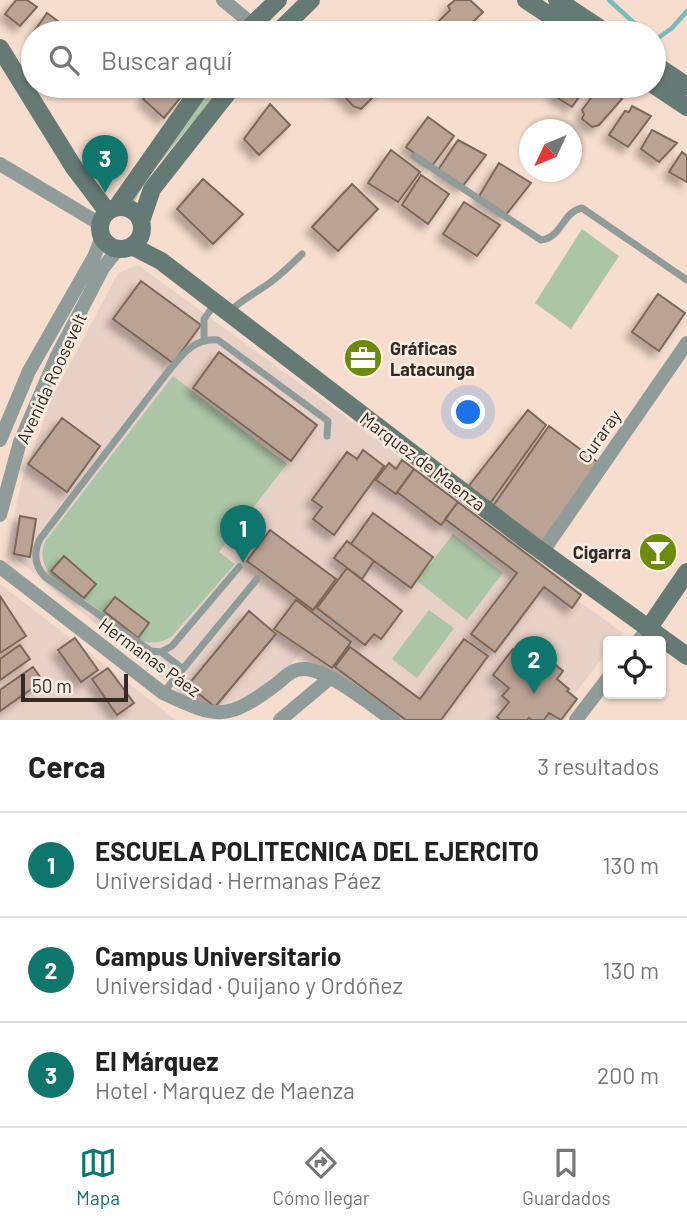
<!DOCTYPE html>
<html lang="es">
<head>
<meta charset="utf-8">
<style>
	:root { --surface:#fff; --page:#f6f6f6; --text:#222; --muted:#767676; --line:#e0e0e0; --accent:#0f766e }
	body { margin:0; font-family:Barlow,sans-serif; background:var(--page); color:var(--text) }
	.controls { position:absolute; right:21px; bottom:21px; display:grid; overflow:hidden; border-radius:7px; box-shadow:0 2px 5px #0004 }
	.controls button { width:63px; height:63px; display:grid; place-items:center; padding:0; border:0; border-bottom:2px solid var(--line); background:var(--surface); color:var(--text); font:35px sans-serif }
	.compass { position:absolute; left:519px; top:119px; width:63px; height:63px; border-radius:50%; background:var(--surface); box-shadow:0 2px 5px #0004; rotate:226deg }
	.scale { position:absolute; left:21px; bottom:18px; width:107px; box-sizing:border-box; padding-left:7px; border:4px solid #332a24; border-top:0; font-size:19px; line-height:24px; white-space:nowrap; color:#332a24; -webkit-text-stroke:5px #fcede3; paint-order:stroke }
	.you { position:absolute; left:469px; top:413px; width:24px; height:24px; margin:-18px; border:5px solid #fff; border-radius:50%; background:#1a73e8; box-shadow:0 0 0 10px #1a73e833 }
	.badge { display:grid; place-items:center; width:46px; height:46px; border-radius:50%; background:var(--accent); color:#fff; font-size:23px; font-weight:700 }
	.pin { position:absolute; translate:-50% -58px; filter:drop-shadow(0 2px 4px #0008) }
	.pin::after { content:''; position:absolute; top:37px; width:24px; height:21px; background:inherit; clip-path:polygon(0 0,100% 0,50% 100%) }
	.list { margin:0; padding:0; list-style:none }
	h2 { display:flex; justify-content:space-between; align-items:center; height:91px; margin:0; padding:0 28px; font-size:30px }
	h2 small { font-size:23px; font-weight:400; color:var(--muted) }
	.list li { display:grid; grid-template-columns:46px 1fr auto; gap:21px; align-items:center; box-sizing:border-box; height:105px; padding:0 28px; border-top:2px solid var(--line) }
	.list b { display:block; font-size:26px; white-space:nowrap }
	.list p { margin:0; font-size:23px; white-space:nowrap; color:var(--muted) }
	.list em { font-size:23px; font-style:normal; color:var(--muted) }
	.icon { flex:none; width:38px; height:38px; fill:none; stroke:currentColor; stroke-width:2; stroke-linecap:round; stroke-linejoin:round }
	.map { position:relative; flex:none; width:687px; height:720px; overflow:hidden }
	.search { position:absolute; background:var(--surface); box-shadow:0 2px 5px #0004; left:21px; right:21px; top:21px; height:77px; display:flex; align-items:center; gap:18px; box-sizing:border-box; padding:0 24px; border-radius:38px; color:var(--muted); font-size:26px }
	.sheet { height:406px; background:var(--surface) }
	nav { display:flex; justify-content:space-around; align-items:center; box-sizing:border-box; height:98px; border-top:2px solid var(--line); background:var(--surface); font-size:19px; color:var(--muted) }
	nav a { display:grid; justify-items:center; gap:4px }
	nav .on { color:var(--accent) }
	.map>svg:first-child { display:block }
	.education { fill:#e7d0c6 }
	.green { fill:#acc5a6 }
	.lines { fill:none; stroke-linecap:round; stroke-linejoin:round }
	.stream { stroke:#77bbbc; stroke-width:4.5 }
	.building { fill:#baa294; stroke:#7d6759; stroke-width:2; filter:url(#shadow) }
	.lane { stroke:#8f9c99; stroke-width:7 }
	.street { stroke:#8f9c99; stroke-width:14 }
	.secondary { stroke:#667a75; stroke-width:18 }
	.labels { text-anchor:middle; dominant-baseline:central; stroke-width:5; stroke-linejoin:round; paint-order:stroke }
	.poi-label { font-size:18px; font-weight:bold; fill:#332a24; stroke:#fcede3; text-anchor:start }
	.street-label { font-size:18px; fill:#332a24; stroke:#fcede3 }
</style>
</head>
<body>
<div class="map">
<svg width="687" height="720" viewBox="0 0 687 720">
	<defs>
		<filter id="shadow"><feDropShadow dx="-6" dy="6" stdDeviation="3.5" flood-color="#0004"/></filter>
	</defs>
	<rect width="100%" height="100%" fill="#f6ddcd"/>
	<path class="education" d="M138,265L584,592L578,601L623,633L616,641H608V651L554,720H414L309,642L282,675L242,706L199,709L7,551L22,479L53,396L118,273Z
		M0,584L176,720H0Z"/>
	<path class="green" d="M213,86H224L148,176L133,205L125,198Z
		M582,229L619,256L571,329L535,303Z
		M173,376L287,464L219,552L235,564L172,636C162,643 153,644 141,641L51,575C42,564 40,553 46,540Z
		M453,534L503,573L467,620L417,581Z
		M429,610L454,628L417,678L392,659Z"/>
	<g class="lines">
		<path class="stream" d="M609,0L645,33
			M654,41L672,28L687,11"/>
	</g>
	<path class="building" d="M16,0H27L37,7L20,26L5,14Z
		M455,0H470L483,12L462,33H447L437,23L450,10L448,6Z
		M47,13L67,28L63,33H33Z
		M210,24L220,33H201Z
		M146,86H166L181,97L164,118L143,99L150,91Z
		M335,86H384L361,109L353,106Z
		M559,86H587L572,107L553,95Z
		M600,86H605L622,99L599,125L592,127L582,119L584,114L582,110Z
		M270,104L290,125L259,155L244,139Z
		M632,106L651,116L628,147L609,135L625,111L629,112Z
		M428,117L454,136L432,166L406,147Z
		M652,130L677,143L659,162L641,149Z
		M458,140L486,155L462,187L438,170Z
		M391,150L420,172L398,202L368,183Z
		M682,152L687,156V182L669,172Z
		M499,163L531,183L505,216L478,198Z
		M421,175L449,194L428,224L402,205Z
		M203,179L243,214L213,244L177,209Z
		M352,184L378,209L338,251L312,227Z
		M464,202L500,225L477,256L443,234Z
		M141,281L201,325L173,363L113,319Z
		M658,294L685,313L659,351L632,332Z
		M219,352L317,425L291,461L193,388Z
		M528,410L546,425L489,505L468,487Z
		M62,418L100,446L67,492L28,464Z
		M549,426L600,464L542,546L491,509Z
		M363,450L384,466L334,535L313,519L322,507L312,500L347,452L357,459Z
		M402,460L414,469L396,494L376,480L389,463L396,469Z
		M414,469L458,502L441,525L397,492Z
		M458,502L581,595L572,608L544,587L495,652L471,634L517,573L445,519Z
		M373,513L433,557L411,588L351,544Z
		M20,516L36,519L30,557L14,554Z
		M270,530L336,579L313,610L247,561Z
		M347,541L374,561L362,579L334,558Z
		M64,556L96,584L84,598L51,571Z
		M347,568L402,611L381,639L374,634L365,645L317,608Z
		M0,596L26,636L0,653Z
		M115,597L149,623L138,638L104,611Z
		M296,600L351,642L332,668L274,629Z
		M249,611L276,634L215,707L188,685Z
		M75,638L98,670L81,682L58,650Z
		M464,639L488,656L441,720H406L335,667L350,647L420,699Z
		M20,645L30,659L0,680V659Z
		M513,649L529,662L531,659L539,665L546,657L563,671L557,679L569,689L567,691L577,699L561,720L549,713L544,720H532L529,718L527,720H500L497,717L509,702L502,696L509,688L493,675Z
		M33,667L43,681L0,711V690Z
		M108,668L134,703L117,715L92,679Z"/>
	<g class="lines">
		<path class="lane" d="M414,156L541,240C562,238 562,212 582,208L687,280
			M229,312C239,302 250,296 262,288C277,279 290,266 302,254
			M204,340V319L215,304
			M239,567L172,646L161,652L151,651L45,577C35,566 33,553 40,539L167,373C182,355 193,338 218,340L328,421L327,436
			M161,652L182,668
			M163,693L257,579"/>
		<path class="street" d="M223,0L263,33
			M0,164L100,224
			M0,440L29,371L94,257L102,237
			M0,515L20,442L57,356L103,268L118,249
			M543,551L687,343
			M0,567L163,693C220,720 228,720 278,683C287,675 294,668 306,669C330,671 372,706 393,720
			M638,641L648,629
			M280,720L330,678
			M576,720L608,678"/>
		<path class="secondary" d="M526,0L576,33
			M557,0L607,33
			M244,33L278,0
			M277,33L311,0
			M0,48L73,166L107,211
			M654,64L687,86
			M654,85L687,107
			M100 228a21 21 0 1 1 42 0a21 21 0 1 1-42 0Z
			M117,207L202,86
			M141,221L152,189L233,86
			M132,246L161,261L526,540L687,656
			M648,629L687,572"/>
	</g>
	<defs>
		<g id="office-disc" transform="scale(2.0125)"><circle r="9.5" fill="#6d8b0a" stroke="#fcede3"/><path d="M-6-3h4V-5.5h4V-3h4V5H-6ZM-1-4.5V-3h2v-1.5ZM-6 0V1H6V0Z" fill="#fff"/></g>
		<g id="bar-disc" transform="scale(2.0125)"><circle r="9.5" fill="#6d8b0a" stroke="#fcede3"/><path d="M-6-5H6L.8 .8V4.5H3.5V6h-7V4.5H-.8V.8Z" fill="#fff"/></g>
	</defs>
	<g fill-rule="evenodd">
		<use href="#office-disc" x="363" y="358"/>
		<use href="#bar-disc" x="658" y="552"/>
	</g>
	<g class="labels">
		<g class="poi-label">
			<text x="390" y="348">Gráficas<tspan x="390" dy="21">Latacunga</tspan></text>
			<text x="631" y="552" text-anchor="end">Cigarra</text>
		</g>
		<g class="street-label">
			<text transform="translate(51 378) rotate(-65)">Avenida Roosevelt</text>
			<text transform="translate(599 436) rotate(-55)">Curaray</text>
			<text transform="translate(423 461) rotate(37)">Marquez de Maenza</text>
			<text transform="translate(150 657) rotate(36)">Hermanas Páez</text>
		</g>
	</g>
</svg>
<div class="controls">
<button><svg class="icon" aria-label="locate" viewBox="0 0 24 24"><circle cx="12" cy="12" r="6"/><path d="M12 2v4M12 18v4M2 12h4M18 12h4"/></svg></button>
</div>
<svg class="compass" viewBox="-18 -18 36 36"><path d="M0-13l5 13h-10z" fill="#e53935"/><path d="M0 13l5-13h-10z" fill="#767676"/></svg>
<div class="scale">50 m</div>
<div class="you"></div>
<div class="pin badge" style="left:243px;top:563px">1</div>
<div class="pin badge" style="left:534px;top:694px">2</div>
<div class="pin badge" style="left:105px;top:193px">3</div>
<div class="search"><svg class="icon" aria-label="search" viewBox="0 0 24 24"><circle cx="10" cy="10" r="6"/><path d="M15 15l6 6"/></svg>Buscar aquí</div>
</div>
<section class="sheet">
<h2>Cerca<small>3 resultados</small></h2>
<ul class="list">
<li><span class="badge">1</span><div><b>ESCUELA POLITECNICA DEL EJERCITO</b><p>Universidad · Hermanas Páez</p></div><em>130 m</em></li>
<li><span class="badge">2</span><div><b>Campus Universitario</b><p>Universidad · Quijano y Ordóñez</p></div><em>130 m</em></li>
<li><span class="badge">3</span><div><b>El Márquez</b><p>Hotel · Marquez de Maenza</p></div><em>200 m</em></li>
</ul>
</section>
<nav>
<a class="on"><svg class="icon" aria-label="map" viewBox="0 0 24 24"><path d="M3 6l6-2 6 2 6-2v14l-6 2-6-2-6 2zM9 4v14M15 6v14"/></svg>Mapa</a>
<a><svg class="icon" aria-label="directions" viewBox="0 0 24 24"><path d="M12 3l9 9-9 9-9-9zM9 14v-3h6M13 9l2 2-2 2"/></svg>Cómo llegar</a>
<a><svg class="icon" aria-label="saved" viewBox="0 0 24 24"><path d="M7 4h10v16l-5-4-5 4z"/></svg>Guardados</a>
</nav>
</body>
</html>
